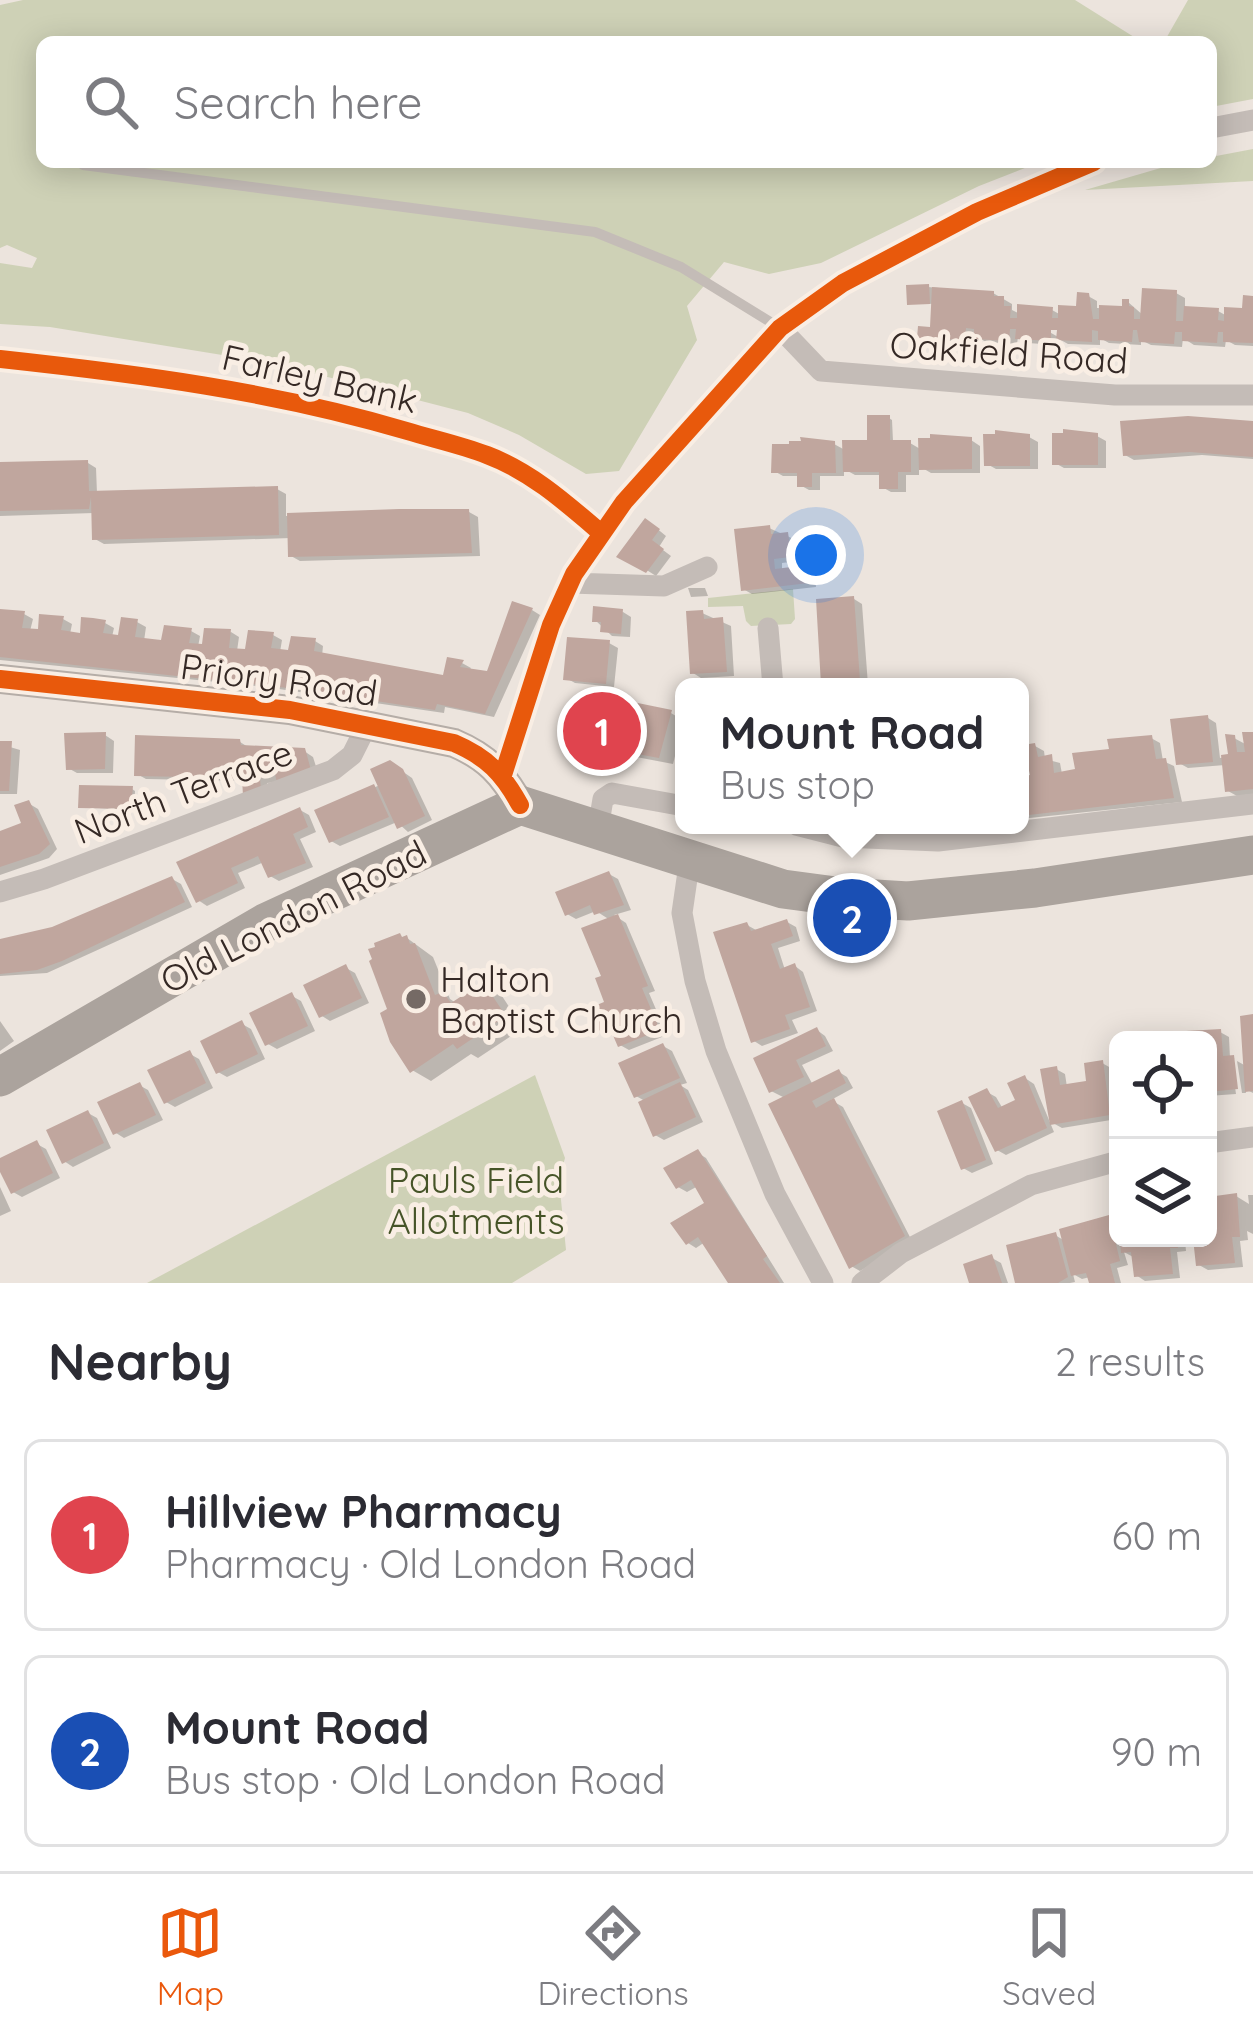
<!DOCTYPE html>
<html lang="en">
<head>
<meta charset="utf-8">
<style>
	:root { --surface:#fff; --page:#f7f7f7; --text:#2b2b33; --muted:#7c7c81; --line:#e1e1e2; --accent:#ea580c }
	body { margin:0; font-family:Quicksand,sans-serif; background:var(--page); color:var(--text) }
	.controls { position:absolute; right:36px; bottom:36px; display:grid; overflow:hidden; border-radius:18px; box-shadow:0 6px 30px #0003 }
	.controls button { width:108px; height:108px; display:grid; place-items:center; padding:0; border:0; border-bottom:3px solid var(--line); background:var(--surface); color:var(--text); font:60px sans-serif }
	.you { position:absolute; left:816px; top:555px; width:42px; height:42px; margin:-30px; border:9px solid #fff; border-radius:50%; background:#1a73e8; box-shadow:0 0 0 18px #1a73e833 }
	.badge { display:grid; place-items:center; width:78px; height:78px; border-radius:50%; background:var(--accent); color:#fff; font-size:39px; font-weight:700 }
	.pin { position:absolute; translate:-50% -50%; border:6px solid #fff; box-shadow:0 3px 12px #0006 }
	.popup { position:absolute; left:675px; top:678px; width:354px; height:156px; box-sizing:border-box; display:grid; place-content:center; border-radius:18px; background:var(--surface); filter:drop-shadow(0 3px 9px #0005); font-size:39px; white-space:nowrap; color:var(--muted) }
	.popup b { font-size:45px; color:var(--text) }
	.popup::after { content:''; position:absolute; left:50%; top:100%; margin-left:-24px; border:24px solid transparent; border-top-color:var(--surface) }
	.list { margin:0; padding:0; list-style:none }
	h2 { display:flex; justify-content:space-between; align-items:center; height:156px; margin:0; padding:0 48px; font-size:51px }
	h2 small { font-size:39px; font-weight:400; color:var(--muted) }
	.list li { display:grid; grid-template-columns:78px 1fr auto; gap:36px; align-items:center; box-sizing:border-box; height:192px; margin:0 24px 24px; padding:0 24px; border:3px solid var(--line); border-radius:18px }
	.list b { display:block; font-size:45px; white-space:nowrap }
	.list p { margin:0; font-size:39px; white-space:nowrap; color:var(--muted) }
	.list em { font-size:39px; font-style:normal; color:var(--muted) }
	.icon { flex:none; width:66px; height:66px; fill:none; stroke:currentColor; stroke-width:2; stroke-linecap:round; stroke-linejoin:round }
	.map { position:relative; flex:none; width:1253px; height:1283px; overflow:hidden }
	.search { position:absolute; background:var(--surface); box-shadow:0 6px 30px #0003; left:36px; right:36px; top:36px; height:132px; display:flex; align-items:center; gap:30px; box-sizing:border-box; padding:0 42px; border-radius:18px; color:var(--muted); font-size:45px }
	.sheet { height:588px; background:var(--surface) }
	nav { display:flex; justify-content:space-around; align-items:center; box-sizing:border-box; height:168px; border-top:3px solid var(--line); background:var(--surface); font-size:33px; color:var(--muted) }
	nav a { display:grid; justify-items:center; gap:6px }
	nav .on { color:var(--accent) }
	.map>svg:first-child { display:block }
	.green { fill:#ced1b6 }
	.shadow { fill:#0003; fill-rule:evenodd }
	.building { fill:#c0a69e }
	.lines { fill:none; stroke-linecap:round; stroke-linejoin:round }
	.lane { stroke:#c4bcb7; stroke-width:10 }
	.street { stroke:#c4bcb7; stroke-width:21 }
	.secondary { stroke:#b5ada7; stroke-width:30 }
	.highway { stroke:#aba39d; stroke-width:39 }
	.cycleway-casing { stroke:#f9eee4; stroke-width:26 }
	.cycleway { stroke:#e8590c; stroke-width:18 }
	.poi-dot { fill:#756a65; stroke:#f9eee4; stroke-width:4.5 }
	.labels { text-anchor:middle; dominant-baseline:central; stroke-width:10; stroke-linejoin:round; paint-order:stroke }
	.street-label { font-size:36px; fill:#352925; stroke:#f9eee4 }
	.poi-label { font-size:36px; fill:#352925; stroke:#f9eee4; text-anchor:start }
	.park-label { font-size:36px; fill:#465428; stroke:#f9eee4 }
</style>
</head>
<body>
<div class="map">
<svg width="1253" height="1283" viewBox="0 0 1253 1283">
	<rect width="100%" height="100%" fill="#ece4dd"/>
	<path class="green" d="M23,0H1075L1142,42H42V162H1040L979,186L821,263L769,274L724,262L687,306L697,340L619,471L586,474L519,435L468,413L277,364L50,327L0,324V263L32,268L37,258L7,245L0,248V5Z
		M1188,0H1253V99L1211,107V42H1164Z
		M1253,149V181L1085,190L1171,165L1211,162V157Z
		M793,589L795,619L791,624L751,626L746,621L743,606L708,607V598Z
		M535,1075L565,1158L559,1180L566,1250L512,1283H147Z"/>
	<path class="shadow" d="M928,287L993,293L1012,304V310L1020,314L1052,310L1061,315L1079,309L1088,296L1097,301V308L1125,309L1128,302L1144,316L1176,293L1185,298V309L1218,311L1227,316L1245,311L1253,299V346L1235,345L1226,340L1225,347L1194,345L1183,338L1182,347L1151,345L1141,340V345L1109,343L1100,338V345L1068,344L1059,339V345L1027,343L1018,337L1017,344L986,342L974,335L973,343L929,341L920,336L933,330L934,304L910,303ZM1040,320L1060,331V338L1037,325Z
		M889,418L892,420L893,441L910,443L922,450L971,440L980,446V473H931L919,466V475H906V492H891L882,487V475H855L844,469V476H820V490H809L800,485V476H783L774,471L834,444L845,450L870,443Z
		M1253,424V459L1202,455L1134,460L1125,455Z
		M1097,436L1106,441V468H1064L1055,463Z
		M1029,437L1038,442V469H996L987,464Z
		M88,463L96,468L97,493L277,489L286,494V516L469,512L478,517L480,556L300,561L291,556V538L104,544L95,539L94,513L0,516V465Z
		M655,527L666,536L659,547L671,556L656,576L642,567Z
		M769,528L796,540L798,561L782,563V571L806,568L815,574L816,587L752,594L743,589Z
		M688,588H705L708,596L691,597Z
		M854,599L862,604L868,685L830,687L824,684Z
		M532,610L540,615L494,717L445,707L444,713L265,687L0,660V619L24,614L33,619L30,631L41,632L42,617L63,619L72,624L70,634L83,636L105,623L114,628L112,637L121,639L137,622L146,627L144,641L164,643L191,631L200,636L198,647L231,632L239,637L237,651L248,652L273,635L282,640L280,652L291,653L315,641L323,646L322,656L446,678L450,660L462,663L471,668L469,671L488,674Z
		M623,612L631,617L630,637L612,636L595,620Z
		M702,613L731,626L734,676L701,678L693,673Z
		M609,643L618,648L614,687L575,683L566,678Z
		M745,683L752,687H714V686Z
		M671,713L684,721L673,764L589,748L575,740Z
		M1208,718L1216,723L1220,758L1232,756L1234,738L1247,745L1253,735V794L1237,796L1228,791L1225,765L1188,768L1179,763Z
		M105,735L114,741L113,773H77L68,768Z
		M1151,738L1160,743L1163,761L1174,766L1182,802L1020,819V775L1021,780L1034,777L1035,746L1044,751L1045,759L1060,763L1062,774L1079,772L1112,751Z
		M240,742L248,747L304,751L313,757L320,779L267,783L269,795L245,781L146,779L137,774Z
		M0,744L20,750L17,794H0Z
		M399,769L412,778L432,820L408,832L397,822L340,846L331,841L318,812L380,785Z
		M132,789L135,791L134,810L81,807Z
		M28,803L38,809L57,849L49,858L0,875V835L25,824Z
		M300,810L309,815L316,832L300,839L313,867L279,881L270,876L264,862L238,873L245,888L207,906L198,900L180,863Z
		M890,825H960L899,831Z
		M609,874L618,879L631,910L614,915L626,923L655,991L649,993L667,1035L629,1050L620,1045L615,1032L609,1034L600,1029L608,1003L605,977L610,920L596,911L576,919L567,914Z
		M172,879L181,884L192,907L47,973L0,976V940L53,930Z
		M787,922L796,927L800,941L778,948L785,970L795,966L803,972L817,1011L792,1020L798,1033L762,1046L754,1041L747,925L756,930Z
		M407,938L433,957L450,999L456,1003L483,985L502,996L523,1028L478,1058L471,1054L431,1081L412,1070L391,1010Z
		M346,968L355,973L369,1003L330,1021L322,1016Z
		M292,996L301,1001L315,1031L277,1049L268,1044Z
		M1253,1017V1093L1245,1089L1246,1093H1242L1237,1061L1246,1066Z
		M0,1021L14,1041L0,1051Z
		M242,1024L251,1029L265,1059L227,1077L218,1072Z
		M817,1030L825,1036L833,1051L802,1065L813,1085L839,1072L847,1077L853,1088L831,1100L843,1107L912,1241L860,1271L851,1266L785,1098L771,1091Z
		M1220,1032L1229,1037L1230,1058L1235,1059H1231L1236,1094L1208,1096V1040Z
		M663,1046L672,1051L687,1083L680,1085L688,1090L703,1122L664,1140L655,1135L645,1101L636,1096Z
		M190,1054L199,1059L213,1088L175,1107L166,1102Z
		M1102,1063L1111,1068L1112,1078L1118,1077L1117,1119L1062,1128L1051,1122L1056,1069L1065,1074L1067,1087L1089,1083Z
		M1025,1078L1034,1084L1054,1132L1006,1155L997,1150L987,1092L996,1097L1003,1109L1019,1102Z
		M139,1085L148,1090L163,1120L124,1138L116,1133Z
		M962,1103L971,1108L993,1164L972,1173L963,1168Z
		M88,1113L97,1118L111,1148L73,1167L64,1161Z
		M37,1144L46,1149L60,1178L22,1197L13,1192L0,1161Z
		M698,1153L706,1158L784,1283H733L705,1242L696,1248L688,1243L708,1204L698,1186L687,1192L678,1187Z
		M0,1187L11,1211L0,1216Z
		M1248,1195H1253V1234L1247,1231L1248,1240L1240,1241L1243,1267L1208,1270L1199,1265L1197,1247L1185,1240L1186,1251L1177,1252L1180,1278L1145,1281L1136,1275L1135,1258L1124,1252L1128,1265L1117,1268L1121,1283H1092L1090,1277L1082,1279L1073,1274L1075,1282L1070,1283H1018L1055,1235L1065,1241L1108,1218L1118,1224V1238H1208V1200L1236,1196L1249,1204Z
		M992,1258L1001,1263L1008,1283H972Z"/>
	<path class="building" d="M929,284L930,304L907,305L906,285Z
		M932,287L994,291V296H1004V306H1011L1010,318H1017V304L1053,307L1052,318H1058V305L1076,306L1077,292L1089,293L1093,319H1099V305L1122,306V299H1129V306L1134,307V319H1140L1142,288L1177,290L1176,321H1183L1184,306L1219,308L1218,320L1224,321V307L1242,308L1243,295L1253,296V343L1223,342V332H1218L1217,343L1182,341V332H1175L1174,344L1139,342L1137,330H1133L1132,342L1098,340V331L1092,330V342L1056,340L1057,330H1051V341L1015,339L1016,329H1010L1009,341L974,339V329L966,328L965,340L917,338L918,326L930,327Z
		M867,415H890V440H911V472H898V489H879V472H843L842,440H867Z
		M1188,416L1253,421V457L1190,452L1123,456L1120,421Z
		M1063,429L1098,433V465H1052V433H1063Z
		M995,430L1030,434V466H984L983,434H995Z
		M930,434L972,437V469L919,470L918,438H930Z
		M800,437L835,441L836,473H812V487H797V473H771L772,444H789V441H801Z
		M88,460L89,491L278,486L279,535L92,540L91,497L89,509L0,511V462Z
		M399,509H469L472,553L288,557L287,513Z
		M645,518L660,529L652,540L664,549L646,573L616,557Z
		M770,525L771,534L788,532L790,547L791,557L774,559L775,569L807,565L809,583L741,591L734,529Z
		M854,596L860,681L821,685L816,599Z
		M512,601L533,608L485,714L437,704L435,710L297,689L0,657V609L25,611L22,628L38,629L39,614L51,615L64,616L61,630L80,633L81,617L93,618L106,620L103,633L118,635L121,617L138,619L135,637L161,640L164,625L192,628L189,643L202,644L204,628L231,629L229,648L245,649L248,630L262,631L274,632L271,648L288,650L291,636L316,638L314,651L443,675L447,657L464,660L460,667L487,671Z
		M593,606L623,609L621,634L600,632L601,622H592Z
		M703,610L704,619L723,617L727,672L690,674L686,611Z
		M567,637L610,640L606,684L563,680Z
		M584,692L672,710L659,758L572,742Z
		M1208,715L1213,762L1176,765L1170,719Z
		M106,732L105,769L66,770L64,733Z
		M1242,732H1253V789L1225,792L1221,755L1228,754L1225,734L1235,735L1237,752H1245Z
		M135,735L240,739L241,745L305,748L312,774L278,787L275,774L260,778L261,791L243,796L242,778L134,776Z
		M1152,735L1156,759L1166,758L1174,798L1020,816V777L1030,775L1023,745L1035,743L1038,757L1052,754L1054,773L1075,769L1072,753L1109,749L1107,739Z
		M0,741H12L9,791H0Z
		M390,760L403,769L425,816L397,829L370,769Z
		M374,784L389,817L329,843L314,810Z
		M79,785L133,786L131,809L78,808Z
		M29,800L50,844L39,854L0,867V831L21,823L14,805Z
		M300,807L308,827L293,834L306,863L268,878L258,856L231,868L238,883L196,903L176,862Z
		M609,871L624,905L594,915L590,905L565,916L555,892Z
		M172,876L185,902L62,961L37,970L0,974V939L52,927Z
		M618,914L648,986L642,988L660,1030L618,1047L609,1026L598,1031L587,1009L604,1002L595,978L601,976L581,928Z
		M787,919L793,936L771,944L780,969L795,963L810,1007L785,1015L790,1029L751,1043L713,932L747,922L751,931Z
		M400,933L402,937L407,935L410,944L415,943L435,995L443,992L451,1003L483,982L506,1016L457,1049L453,1044L410,1073L390,1042L380,1013L387,1009L369,961L372,959L368,949L375,947L374,943Z
		M346,964L362,998L319,1018L303,985Z
		M292,992L308,1026L265,1046L249,1013Z
		M1253,1014V1091L1245,1092L1240,1016Z
		M242,1020L258,1054L216,1074L200,1041Z
		M817,1027L826,1046L796,1060L804,1077L769,1093L753,1058Z
		M1221,1029L1223,1056L1234,1055L1238,1089L1208,1092V1040H1187L1186,1031Z
		M663,1043L680,1078L634,1098L618,1063Z
		M190,1050L206,1083L164,1104L147,1070Z
		M1103,1060L1110,1115L1050,1125L1040,1069L1057,1066L1060,1085L1086,1081L1084,1063Z
		M839,1069L846,1083L812,1101L816,1108L834,1098L905,1236L849,1269L768,1104Z
		M1025,1075L1047,1128L995,1152L968,1097L987,1088L998,1108L1015,1100L1007,1083Z
		M140,1082L156,1115L113,1135L97,1102Z
		M680,1082L696,1117L653,1137L638,1102Z
		M962,1100L986,1160L961,1170L937,1111Z
		M88,1110L104,1143L62,1164L46,1130Z
		M37,1140L53,1173L11,1194L0,1172V1158Z
		M698,1149L767,1256L763,1259L780,1283H728L698,1237L686,1245L670,1223L704,1203L691,1180L676,1189L663,1168Z
		M1237,1193L1240,1237H1232L1235,1263L1196,1266L1193,1238H1208V1197Z
		M1109,1215L1120,1261L1110,1264L1115,1283H1089L1086,1273L1071,1276L1059,1229Z
		M1056,1232L1068,1277L1058,1283H1015L1006,1245Z
		M1120,1238H1177L1178,1248H1170L1173,1274L1134,1277L1131,1252L1121,1253Z
		M992,1254L1002,1283H969L963,1264Z"/>
	<g class="lines">
		<path class="lane" d="M83,165L595,232L681,267L780,328"/>
		<path class="street" d="M1211,128L1253,120
			M780,328L821,371L1115,395H1253
			M0,359C138,374 273,391 407,431C433,439 461,445 487,455C530,471 565,502 600,532
			M570,583L664,586L707,567
			M768,628L773,687
			M503,775L551,625L574,574L624,502L780,328L843,283L977,212L1094,162
			M796,825L843,837L938,841L1253,804
			M598,829L603,799L612,793L684,806
			M690,858L682,913L695,981L716,1051L775,1194L823,1283
			M0,892L44,879L333,770L352,755L368,723
			M1208,1143L1253,1137
			M862,1283L901,1253L1031,1185L1118,1161"/>
		<path class="secondary" d="M0,679L290,710L454,743C487,757 503,774 520,805"/>
		<path class="highway" d="M0,1077L265,923L520,805L783,889L843,897L908,901L1035,888L1253,855"/>
		<g class="cycleway-casing">
			<path id="cycleway" d="M0,359C138,374 273,391 407,431C433,439 461,445 487,455C530,471 565,502 600,532
				M0,679L290,710L454,743C487,757 503,774 520,805
				M503,775L551,625L574,574L624,502L780,328L843,283L977,212L1094,162"/>
		</g>
		<use href="#cycleway" class="cycleway"/>
	</g>
	<circle class="poi-dot" cx="416" cy="999" r="12"/>
	<g class="labels">
		<g class="street-label">
			<text transform="translate(1009 352) rotate(4)">Oakfield Road</text>
			<text transform="translate(320 378) rotate(13)">Farley Bank</text>
			<text transform="translate(279 679) rotate(8)">Priory Road</text>
			<text transform="translate(183 791) rotate(-21)">North Terrace</text>
			<text transform="translate(293 916) rotate(-27)">Old London Road</text>
		</g>
		<g class="poi-label">
			<text x="440" y="978">Halton<tspan x="440" dy="41">Baptist Church</tspan></text>
		</g>
		<g class="park-label">
			<text x="476" y="1179">Pauls Field<tspan x="476" dy="41">Allotments</tspan></text>
		</g>
	</g>
</svg>
<div class="controls">
<button><svg class="icon" aria-label="locate" viewBox="0 0 24 24"><circle cx="12" cy="12" r="6"/><path d="M12 2v4M12 18v4M2 12h4M18 12h4"/></svg></button>
<button><svg class="icon" aria-label="layers" viewBox="0 0 24 24"><path d="M12 4l9 5-9 5-9-5zM3 14l9 5 9-5"/></svg></button>
</div>
<div class="you"></div>
<div class="pin badge" style="left:602px;top:731px;background:#e0444e">1</div>
<div class="pin badge" style="left:852px;top:918px;background:#1a4fb4">2</div>
<div class="popup"><b>Mount Road</b>Bus stop</div>
<div class="search"><svg class="icon" aria-label="search" viewBox="0 0 24 24"><circle cx="10" cy="10" r="6"/><path d="M15 15l6 6"/></svg>Search here</div>
</div>
<section class="sheet">
<h2>Nearby<small>2 results</small></h2>
<ul class="list">
<li><span class="badge" style="background:#e0444e">1</span><div><b>Hillview Pharmacy</b><p>Pharmacy · Old London Road</p></div><em>60 m</em></li>
<li><span class="badge" style="background:#1a4fb4">2</span><div><b>Mount Road</b><p>Bus stop · Old London Road</p></div><em>90 m</em></li>
</ul>
</section>
<nav>
<a class="on"><svg class="icon" aria-label="map" viewBox="0 0 24 24"><path d="M3 6l6-2 6 2 6-2v14l-6 2-6-2-6 2zM9 4v14M15 6v14"/></svg>Map</a>
<a><svg class="icon" aria-label="directions" viewBox="0 0 24 24"><path d="M12 3l9 9-9 9-9-9zM9 14v-3h6M13 9l2 2-2 2"/></svg>Directions</a>
<a><svg class="icon" aria-label="saved" viewBox="0 0 24 24"><path d="M7 4h10v16l-5-4-5 4z"/></svg>Saved</a>
</nav>
</body>
</html>
